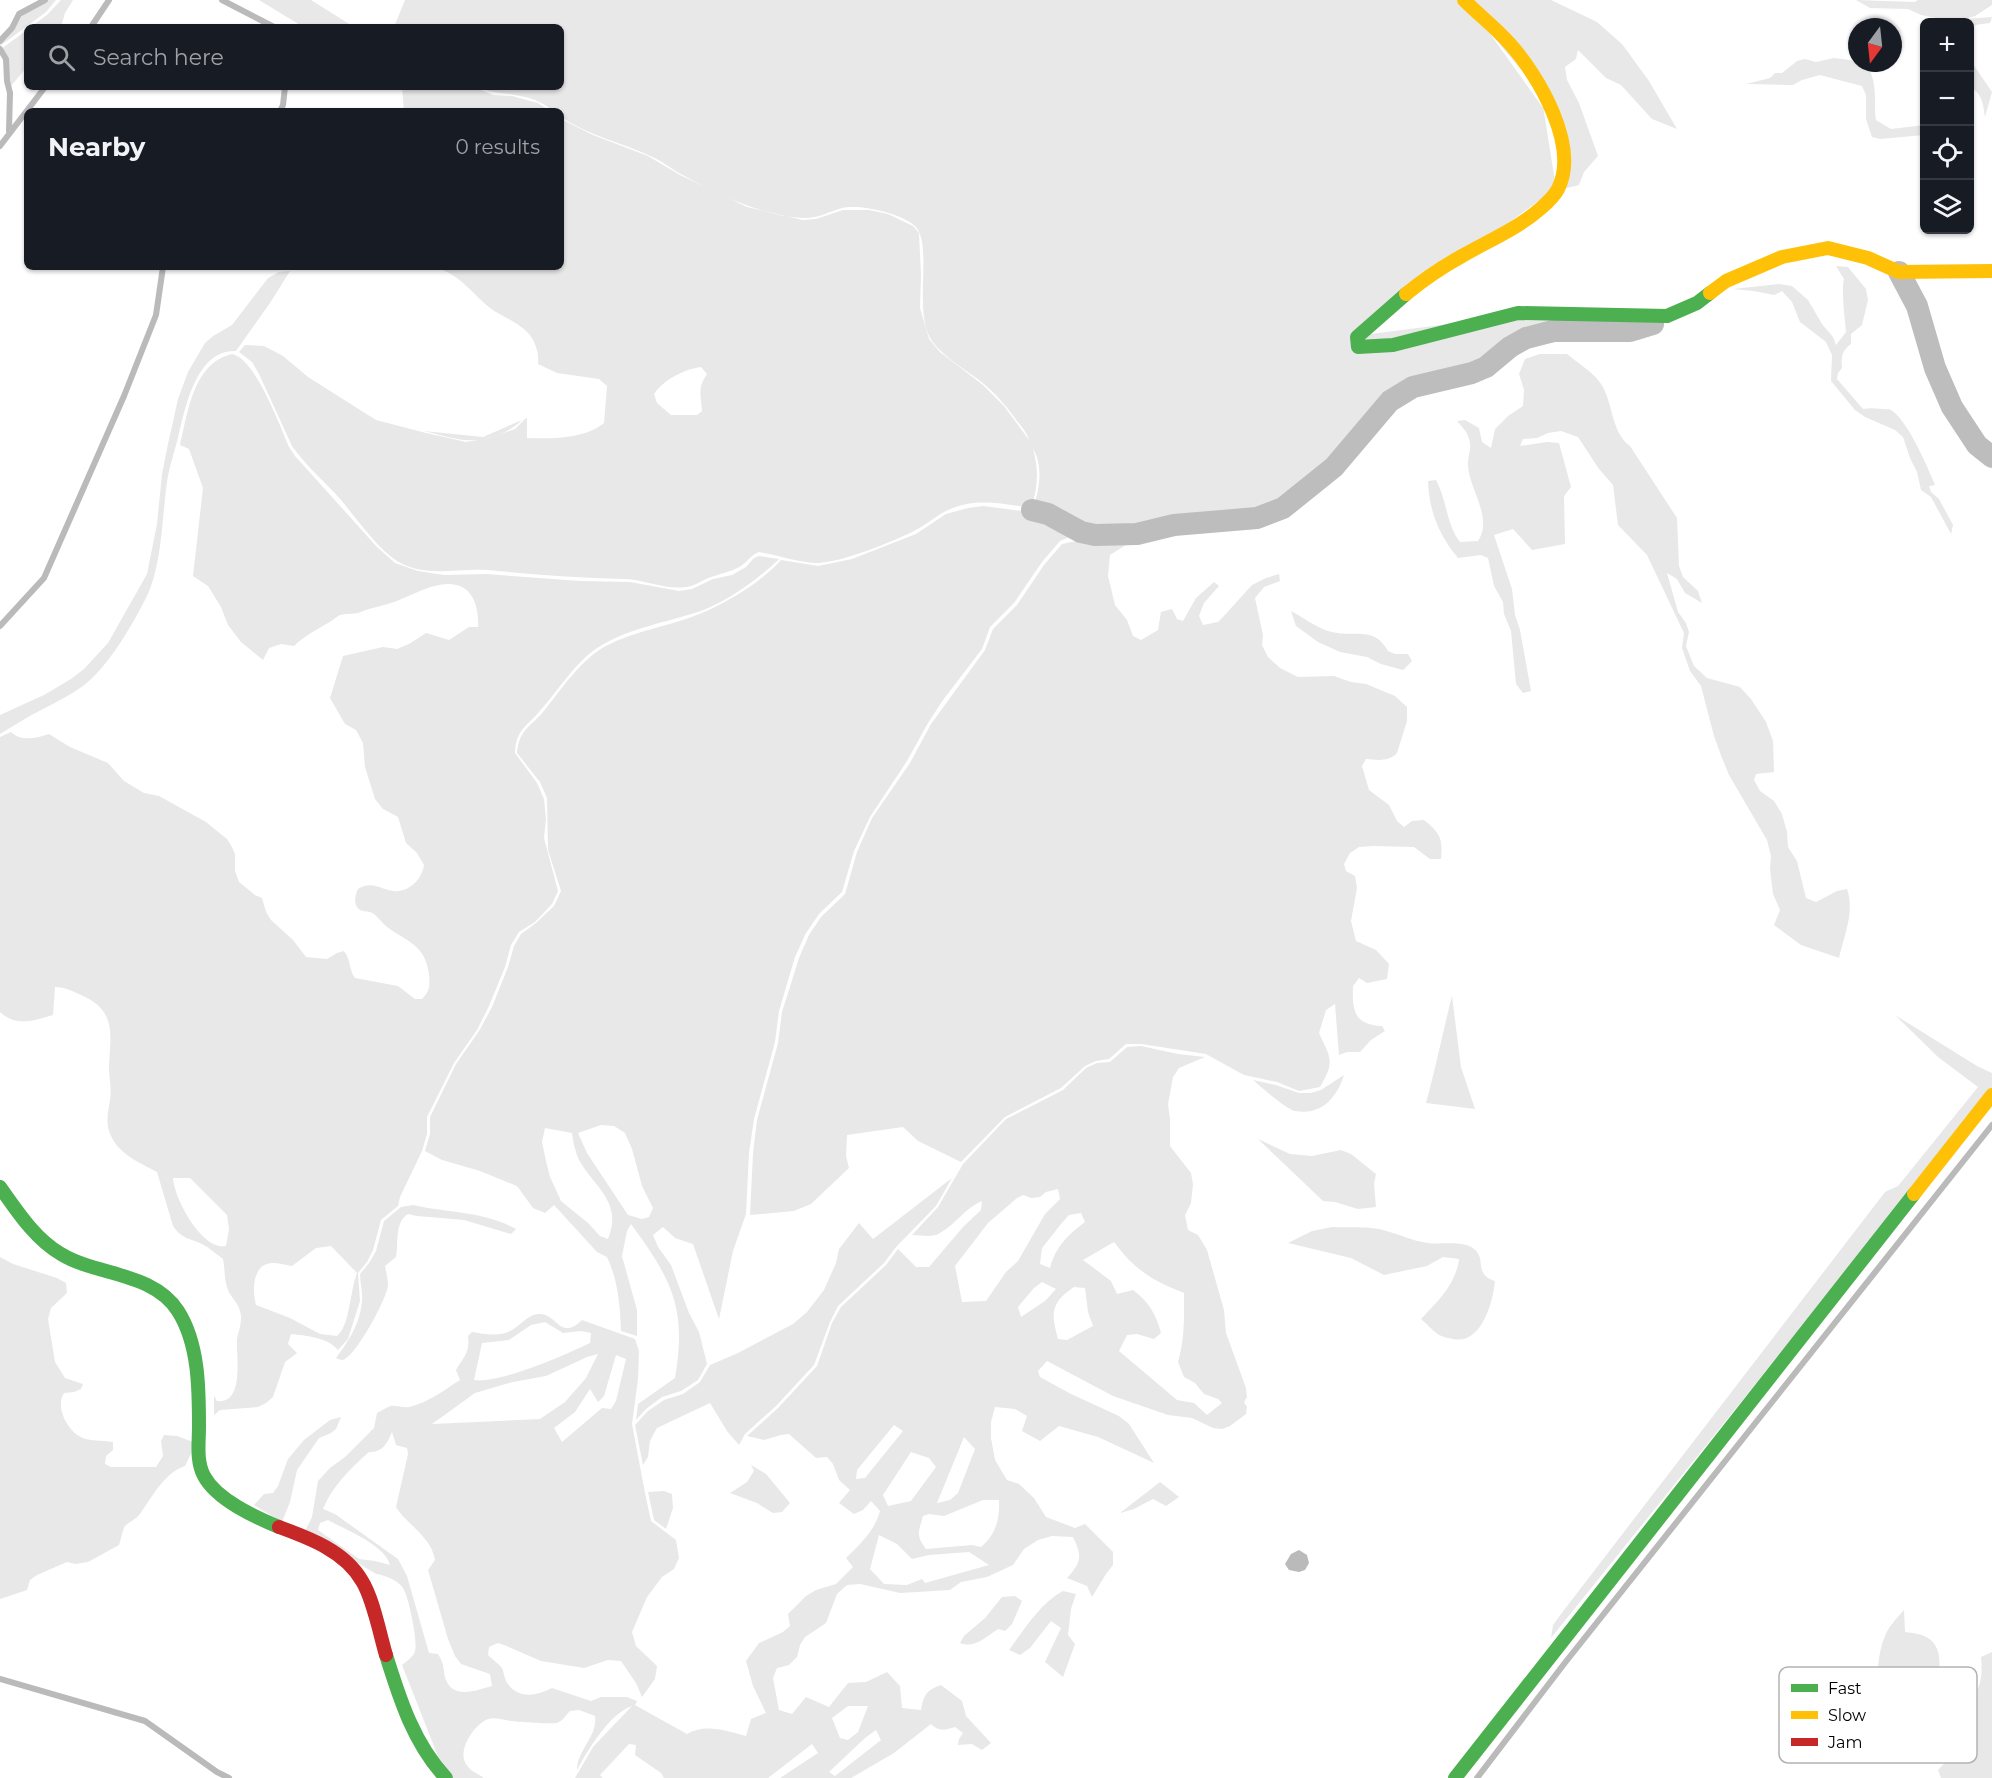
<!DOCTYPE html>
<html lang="en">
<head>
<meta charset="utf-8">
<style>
	:root { --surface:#171b24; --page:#20242c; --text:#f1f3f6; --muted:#9ea1a6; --line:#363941 }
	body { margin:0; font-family:Montserrat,sans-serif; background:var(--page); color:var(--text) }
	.controls { position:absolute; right:18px; top:18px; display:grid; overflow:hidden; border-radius:9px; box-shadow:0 2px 4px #0004 }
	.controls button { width:54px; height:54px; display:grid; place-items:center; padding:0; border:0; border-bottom:2px solid var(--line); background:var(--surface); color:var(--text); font:30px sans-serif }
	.compass { position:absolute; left:1848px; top:18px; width:54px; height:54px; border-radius:50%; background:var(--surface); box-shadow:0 2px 4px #0004; rotate:195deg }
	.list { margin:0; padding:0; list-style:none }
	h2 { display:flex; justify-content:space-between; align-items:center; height:78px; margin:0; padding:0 24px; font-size:26px }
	h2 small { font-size:20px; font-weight:400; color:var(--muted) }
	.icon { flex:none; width:33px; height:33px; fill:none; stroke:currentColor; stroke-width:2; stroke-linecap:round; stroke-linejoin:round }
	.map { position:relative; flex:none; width:1992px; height:1778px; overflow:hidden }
	.search { position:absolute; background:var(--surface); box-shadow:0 2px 4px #0004; left:24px; top:24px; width:540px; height:66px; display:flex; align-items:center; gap:15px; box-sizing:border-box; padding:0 21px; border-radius:9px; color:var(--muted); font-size:22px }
	.panel { position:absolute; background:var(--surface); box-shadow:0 2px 4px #0004; left:24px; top:108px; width:540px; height:162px; border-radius:9px }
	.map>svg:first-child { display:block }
	.green { fill:#e8e8e8; fill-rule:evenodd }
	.water { fill:#bababa }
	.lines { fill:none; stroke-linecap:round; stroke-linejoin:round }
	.stream { stroke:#bababa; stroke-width:6 }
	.street { stroke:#bdbdbd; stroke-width:22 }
	.fast { stroke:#4caf50; stroke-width:14 }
	.slow { stroke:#ffc107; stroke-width:14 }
	.jam { stroke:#c62828; stroke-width:14 }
	.key { fill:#fff; stroke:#b2b2b2; stroke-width:1.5 }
	.key-label { font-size:16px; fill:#000 }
</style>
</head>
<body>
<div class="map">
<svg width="1992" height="1778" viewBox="0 0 1992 1778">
	<rect width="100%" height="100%" fill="#fff"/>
	<path class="green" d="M47,0H56L46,12L0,46V41L13,28L20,15Z
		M61,0H73L65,13L61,27H31L48,14Z
		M259,0H311L354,27H298L300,25Z
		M405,0H1462L1541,93L1556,188L1355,336L1519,315L1610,329L1496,356L1431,379L1281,505L1119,531L1033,509C1039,491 1044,466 1033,449C1039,470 1038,488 1031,508C1011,505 988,500 967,504C941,509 935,520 914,531C892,542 843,562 818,563C799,563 778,555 759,552C751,555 748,561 741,566C731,572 722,573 711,577C704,579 698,584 691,586C668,592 645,579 623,579C578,578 531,574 487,570C457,568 424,578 397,561C376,547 357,519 341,500C325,482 306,466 292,446L259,374L252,362L239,352L245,345L264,346L283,356L308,377L376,420L426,433L466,442L489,438L515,429L526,418H527V438C551,439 585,439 604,423L607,386L599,379L557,373L538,364C539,353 536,343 529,334C519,322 502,317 490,308C474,295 462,278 443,270L442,267H561V119L593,135L648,156L680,175L747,207L803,220L816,219L843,210H869L888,214L913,226L919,233L921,275L920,308L929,339L940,352L983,385L1004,406L1029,440C1027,433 1022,427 1017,421C1007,407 997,395 984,384C967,370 945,359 932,341C912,313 934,245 915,226C901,213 860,204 842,208C828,212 817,219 802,218C759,215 717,194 679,173C669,167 659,159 648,155C619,142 588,135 561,117V111C551,111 548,106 539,102C521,93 498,95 479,88L561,87V27H394ZM701,367L707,374C697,389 701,394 702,411L697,415H671L657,403L654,394C663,380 685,369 701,367Z
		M1466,0H1551L1597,22L1622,44L1649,81L1677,129L1652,119L1621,85L1606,78L1578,50L1576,59L1565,67L1567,80L1579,103L1598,156L1584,172L1579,185L1559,190L1563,136Z
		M1856,0L1915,2L1918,0H1992V5L1975,16L1965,19L1992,17L1990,23L1975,25L1970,31L1973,64L1992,92L1985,117C1983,102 1982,95 1970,86V22H1949L1946,20L1921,15L1908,9L1870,8Z
		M27,30V67L10,87L7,58L1,49Z
		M1834,58C1842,59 1854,60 1861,63C1880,73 1873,102 1876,120L1891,129L1924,125V135L1880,139L1872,137L1866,119V95L1862,86L1820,75L1802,80L1793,85L1746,84L1770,78L1775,73H1782L1797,61L1805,59L1816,62Z
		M402,87H474L493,95L512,96L538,103L550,111H404Z
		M1836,266L1848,267L1866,289L1868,300L1862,325L1851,334V344C1842,351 1841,356 1842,368L1838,373L1837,379L1863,409C1875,407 1881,410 1889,409C1906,416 1927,466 1935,485L1929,486L1931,492L1939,499L1953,525L1951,534L1931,497L1921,490L1917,472L1910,458L1903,437L1895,430L1865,417L1855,410L1831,381L1832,355L1826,342L1800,322L1792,302L1782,291L1774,295L1754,291L1733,289L1779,284L1792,286L1808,300L1822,324L1833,337L1836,345L1846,332C1845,319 1841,290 1844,279Z
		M290,271L270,303L236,351C196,349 185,409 178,438C174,453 169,468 167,482C162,517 162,567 146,598C131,627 109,666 83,686C70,695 57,702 43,709C29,716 15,725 0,734V715L44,695L71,679L84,669L108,643L147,574L157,524L162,474L168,444L178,399L188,372L205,343L213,336L232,325L268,278L279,272Z
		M232,354C255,358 280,426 289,447L295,456L377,547L395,563L418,571L444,575L486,574L580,581L630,582L679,591L692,589L713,579L732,575L746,567L754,558L759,556L779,559C759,579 725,603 698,612C667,622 631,628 602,645C576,660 559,690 539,712C526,727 516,730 515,753L537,783L544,799L546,819L544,838L558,891L552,904L535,922L519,932L511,945L505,967L489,1006L477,1030L454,1063L427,1117V1134L422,1151L400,1197L398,1206L381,1220L373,1250L367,1262L358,1273L360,1301L348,1339L338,1350C327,1337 307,1336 291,1334L288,1344L297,1353L285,1362L273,1397L266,1403L258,1407L220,1410L214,1415V1396L217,1401C245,1405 236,1354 237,1339C239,1330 243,1320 240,1311C238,1302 229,1296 227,1287C224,1278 225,1268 223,1259C216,1254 210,1248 202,1244C189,1238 182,1239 173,1226L157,1172C140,1163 119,1154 111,1136C105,1124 108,1112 110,1100C112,1090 109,1078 109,1068C110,1035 118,1011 81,995C72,991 65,987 55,987L53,1015C33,1021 16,1027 0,1012V737L11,732C21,742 37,738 49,734L70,747L108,763L124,781L144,793L159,796L206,822L227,839L232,847L235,854V871L239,882L255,895L262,898L266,912L271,920L293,940L306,957L327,959L337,953L344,951C351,960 349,970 355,978L398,986L415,999H422C430,991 430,985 429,974C425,945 408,942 387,927C382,923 379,918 374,914C369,910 360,913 357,907C354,902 355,895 358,889C374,879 384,893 399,891C413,889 422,877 424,865L417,853L406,843L398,817L383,809L375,799L365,767L363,743L356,730L345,724L330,698L343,656L383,647L397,649L409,644L426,633L449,640L469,627H478C479,611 475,589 456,585C438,580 411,596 394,602C383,606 374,607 363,611C356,615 347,613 340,615C336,617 332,621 328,623C316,630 304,636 294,646L281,644L269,648L263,660L241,642L228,625L221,607L208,586L193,576L203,488L189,449L180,445C188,413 193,363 232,354ZM173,1178H190L227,1215L229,1229L226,1246C202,1251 174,1198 173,1178ZM331,1246L357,1273C350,1290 350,1326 337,1336L320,1334L290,1318L256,1305C252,1291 252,1263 273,1263C279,1263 286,1265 292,1266L316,1248Z
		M1540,354H1567C1579,364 1595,373 1603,387C1613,406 1612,433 1630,446L1677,518L1679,566L1683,577L1698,591L1702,603L1685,593L1677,579L1667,573L1678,612L1686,623L1689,632L1686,646L1694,666L1707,678L1740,687L1751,699L1766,722L1773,741L1774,772L1756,774L1754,780L1760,791L1774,801L1782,814L1787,832L1788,847L1797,861L1806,898L1816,902L1837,891L1847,889C1855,912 1844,935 1839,958L1801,945L1774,925L1780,910L1773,894L1770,869L1771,856L1767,840L1729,775L1722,758L1714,736L1701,686L1690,671L1682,648L1684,633L1647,555L1618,525L1613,485L1599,469L1578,437L1561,431L1548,433L1537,438L1523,439L1520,446L1547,442L1559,443L1571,487L1564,496L1565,544L1532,550L1513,529L1494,535L1512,589L1515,615L1520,630L1531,691L1523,693L1516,684L1511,631L1504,614L1503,602L1494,586L1488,558L1481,555L1458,558C1439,535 1429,511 1428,481L1436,480C1447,500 1446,524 1460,542L1478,541C1494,518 1468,488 1468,464C1468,453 1473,449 1468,436C1466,430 1461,426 1457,421L1465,420L1479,428L1482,442L1491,448L1495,429L1508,416L1523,406L1524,390L1519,374L1525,359Z
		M522,420C510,433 484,442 465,440C452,439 437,434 424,431L483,437Z
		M983,506L1031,512L1070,537L1060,541L1042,562L1014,603L990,627L982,649L943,700L928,723L907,761L870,817L854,851L842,892L819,914L806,933L795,957L779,1011L775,1042L754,1119L749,1153L746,1214L733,1251L719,1319L693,1244L675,1238L663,1227L653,1235L658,1247L671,1265L689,1313L699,1332L707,1364L698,1380L681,1391L662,1397L646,1409L636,1420L638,1404L675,1378C687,1308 672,1280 631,1224L627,1231L622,1256L637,1310V1336L621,1331C620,1305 618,1280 607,1257L597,1252L554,1205L545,1213L533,1208L517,1186L480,1171L442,1160L425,1151L430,1134V1117L456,1064L479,1031L492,1007L508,967L514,946L521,934L536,923L554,906L561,891L548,850L547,798L540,782L517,753C519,730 530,727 543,712C560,691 582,658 606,646C636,630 671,626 702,613C730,601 760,583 781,560L818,566L852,559L916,534L946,514L968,508ZM601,1125L614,1126L625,1133L632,1149L642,1186L653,1208L649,1217L642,1219L628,1215L587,1153L578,1133ZM545,1128L572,1133C573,1142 575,1151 579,1160C595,1188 623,1202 608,1239L600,1236L588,1223L561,1201L550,1177L546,1161L542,1142Z
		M1095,537L1137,538L1110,555L1108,576L1115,605L1127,620L1133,636L1141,640L1158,630L1161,612L1172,609L1177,619L1183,621L1196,598L1214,582L1219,586L1204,603L1199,616L1203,625L1218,622L1223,617L1252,585L1266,578L1279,574L1280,581L1264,587L1255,598L1263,635L1262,645L1268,657L1280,668L1298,677L1334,676L1351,682L1366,684L1395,696L1407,707V721L1397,753C1389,762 1377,760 1366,759L1362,766L1369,790L1389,805L1397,821L1404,827L1412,821L1424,820C1440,833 1443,838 1441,859H1430L1414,847L1373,846L1359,847L1350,853L1344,864L1346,871L1355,876L1357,888L1351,921L1356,941L1376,950L1389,964L1387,979L1367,983L1359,978L1353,986C1352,1010 1354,1025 1382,1026L1385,1031L1371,1040L1360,1052H1347L1339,1055L1335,1004L1326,1010L1319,1033C1331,1059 1335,1061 1320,1087L1299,1091L1277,1082L1244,1075L1206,1054L1141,1044H1126L1109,1059L1096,1061L1085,1066L1061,1088L1005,1117L961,1162L918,1141L903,1127L847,1135L846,1156L849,1168L811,1204L794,1211L750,1215L753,1153L757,1120L778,1043L782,1012L799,958L809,935L821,917L845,894L857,852L872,818L910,763L931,724L985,650L993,629L1017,605L1044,565L1062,544Z
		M1291,611C1302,617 1313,625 1325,630C1351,640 1373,623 1388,651L1395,654H1408L1412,661L1403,670L1381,664L1367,657L1340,652L1318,642L1296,626Z
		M1452,996L1461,1067L1475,1109L1426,1103C1436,1067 1443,1031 1452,996Z
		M1895,1015L1977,1066L1992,1073V1090L1551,1638L1553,1625L1561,1614L1885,1192L1898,1186L1978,1087L1938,1057Z
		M1141,1046L1178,1054L1205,1057L1179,1068L1173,1077L1168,1104L1170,1119V1146L1191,1173L1193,1184L1191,1203L1185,1215L1188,1230L1198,1235L1207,1250L1224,1310L1226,1333L1246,1388L1247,1397L1244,1402L1247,1407L1246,1414L1230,1426L1222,1429L1213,1428L1192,1418L1168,1415L1113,1396L1047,1361L1038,1371L1040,1377L1071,1394L1119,1416L1129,1424L1154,1463L1098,1437L1059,1426L1040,1441L1022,1431L1027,1416L1015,1409L995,1407L991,1422V1438L995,1460L1007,1480L1019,1484L1034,1498L1046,1517L1075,1528L1085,1524L1113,1552V1565L1106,1574L1092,1597L1087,1586L1067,1578C1082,1562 1082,1556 1073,1537L1052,1536L1038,1540L1024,1549L1013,1565L987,1577L961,1582L950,1590L900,1593L860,1584L847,1585L837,1594L826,1623L805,1637L800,1645L797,1657L789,1665L777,1668L773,1678L779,1710L792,1714L806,1697L829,1707L848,1683L866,1682L887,1672L900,1686L902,1708L921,1710C924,1695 926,1690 941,1685L962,1701L966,1716L991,1743L982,1750L972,1744L958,1745L959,1739L963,1733L955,1727C945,1730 939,1732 931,1724L894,1753L851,1778H780L818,1753L812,1744L768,1778H664L661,1773L635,1755L636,1745L629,1744L600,1775L603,1778H575L593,1747L632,1706C609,1714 588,1750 577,1770C577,1750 598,1736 595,1716L579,1710L570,1711C566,1715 563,1721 557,1723C550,1724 518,1722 511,1721C503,1720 496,1717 488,1719C474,1724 457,1751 466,1764C471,1772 477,1773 484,1778H453L443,1769L402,1665C407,1661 413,1657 415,1651C418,1642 409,1599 404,1590C400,1581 385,1575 376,1574L305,1531L312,1517L318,1481L330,1468L345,1457L374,1428L377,1413L390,1406C396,1405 404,1408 409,1407C428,1403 444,1390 460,1380L456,1370C464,1356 470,1353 468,1336L472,1332C484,1334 498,1337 510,1331C519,1327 527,1315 538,1314C557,1312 560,1342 582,1320L635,1339L639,1351L638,1379L632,1424L645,1493L651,1521L676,1540L679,1558L674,1569L662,1577L647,1597L632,1632L636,1646L657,1666L655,1679L642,1697L636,1683L621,1661L608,1660L584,1668L541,1661L504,1645L498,1643L489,1647L488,1655C492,1659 498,1663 502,1668C504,1672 504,1677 506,1681C517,1700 536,1696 552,1688L591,1701L601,1697H627L637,1701L635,1705L687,1734C705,1723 727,1731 746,1736L751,1719L766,1713L753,1686L746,1661L759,1643L783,1632L790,1626L788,1614L806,1596L816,1590L836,1584L853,1567L846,1558C861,1543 874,1532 880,1511L871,1501L863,1510L854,1514L839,1503L850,1490L839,1480L833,1464L827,1457L816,1458L789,1434L781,1435L764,1440L747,1436L778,1408L817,1366L832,1323L841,1307L886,1265L898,1249L916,1267H929L963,1227L981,1210L982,1201C965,1208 956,1224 940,1233C932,1238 921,1235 912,1235L938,1207L963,1164L1006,1119L1063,1090L1086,1068L1097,1063L1110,1062L1127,1047ZM1058,1189L1060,1199L1045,1214L1018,1261L1006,1272L986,1301L962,1302L955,1266L988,1223L1017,1198L1023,1195L1031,1198L1040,1197L1046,1192ZM1081,1213L1085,1222C1068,1235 1056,1246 1050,1268L1040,1264L1042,1248L1061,1224L1069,1215ZM1114,1242C1135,1270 1151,1280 1184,1293C1184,1316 1185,1339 1178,1362L1184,1377L1195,1383L1204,1394L1218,1399L1222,1403L1207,1415L1194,1403L1177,1400L1119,1351L1127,1335L1137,1334L1154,1339L1161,1333C1156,1314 1149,1302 1133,1290L1117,1294L1111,1281L1083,1260ZM1042,1282L1056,1289L1045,1301L1021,1317L1018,1307L1034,1288ZM1074,1287L1085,1288L1088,1312L1093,1326L1067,1340L1058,1339C1051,1314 1050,1303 1074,1287ZM545,1322L563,1333L581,1331L591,1333L590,1343C565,1355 499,1384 474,1380L482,1343L509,1340L531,1325ZM598,1354L586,1378L565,1402L540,1419L432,1424L475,1393L513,1382L546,1376L587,1357ZM616,1355L626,1359L616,1401L611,1409L602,1408L562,1442L554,1428L575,1412L590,1389L598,1402L604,1396ZM894,1425L903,1431L865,1478L856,1479L857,1470ZM392,1432L396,1445L407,1448L408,1454L396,1507C408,1526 431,1536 435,1560L428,1570L448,1639L455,1656L461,1664L490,1674L492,1686C478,1690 455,1699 447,1682C442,1672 446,1666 438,1654L429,1653L407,1576L398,1559L335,1514L323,1509C333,1485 350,1469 369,1452C383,1452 387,1444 392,1432ZM964,1437L975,1449L958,1493L950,1500L937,1503ZM911,1452L929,1458L936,1467L911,1501L888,1506L883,1495ZM983,1500H999C1000,1519 996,1534 981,1547L972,1545L926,1549C915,1534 919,1532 923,1516L929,1514L944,1516ZM328,1520C346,1530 385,1545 390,1565L375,1561L359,1559L318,1530L320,1523ZM879,1535L897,1544L912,1559L929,1555L969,1552L989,1565L925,1583L922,1579L907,1585L884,1584L870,1569ZM848,1706H868L858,1732L848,1740L840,1738L832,1718ZM876,1730L881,1740L835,1776L829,1772L865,1738Z
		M1344,1075C1337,1097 1322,1116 1295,1111C1287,1110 1261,1087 1253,1080L1276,1085L1299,1093H1311L1321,1090Z
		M1258,1139L1290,1154L1312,1156L1341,1150L1351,1154L1376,1174L1374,1184L1376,1207L1358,1209L1335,1202L1323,1201Z
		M952,1178L936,1206L896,1247L884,1263L838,1306L830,1322L814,1365L776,1406L745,1434L739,1445L727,1431L710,1403L657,1428L650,1441L648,1457L643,1465L635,1425L648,1411L664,1400L683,1394L700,1382L710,1365L738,1353L793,1324L807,1312L824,1290L836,1263L839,1249L859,1223L873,1239Z
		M413,1205C447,1213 484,1211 516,1229L511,1234L464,1220L417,1216L408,1214C394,1223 399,1242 396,1257L385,1266C386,1272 388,1279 388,1285C387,1299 357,1353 345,1359C341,1361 339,1359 336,1358C349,1341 360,1323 362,1302C363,1293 360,1283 360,1274L369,1263L376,1251L384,1221L401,1207Z
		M1332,1227C1348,1228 1368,1226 1383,1230C1399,1234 1412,1241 1428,1243C1442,1245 1463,1240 1474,1249C1487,1259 1473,1274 1495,1281C1493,1303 1481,1345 1453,1339C1448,1338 1443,1337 1439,1335C1433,1331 1427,1324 1421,1319C1438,1301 1456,1284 1459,1259L1443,1257L1427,1266L1384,1275L1351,1258L1288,1243L1312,1231Z
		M0,1257L13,1264L57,1278L66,1283L67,1293L51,1308L48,1319L55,1362L65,1378L83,1384L81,1389L74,1392L64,1393C55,1406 67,1429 79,1436C88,1442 103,1440 113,1442V1450L106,1456L105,1464L111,1467H156L163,1456L161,1441L164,1435L177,1436L196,1443L185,1466C163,1474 153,1496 140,1514C136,1519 129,1522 125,1526C122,1531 121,1540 119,1545L88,1562L75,1564L67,1562L37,1575L30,1580L27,1590L0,1599Z
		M341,1417L336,1429L331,1433L319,1438L297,1470L290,1502L282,1522L254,1505L264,1494L273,1493L278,1486L288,1459L304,1440L330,1420Z
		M751,1465L766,1474L790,1503L782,1512L773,1513L757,1503L730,1493L747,1482L754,1471Z
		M1160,1482L1179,1497L1166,1506L1153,1499L1134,1509L1120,1513Z
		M664,1491L672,1494L673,1508L666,1529L654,1520L648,1492Z
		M1063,1591L1076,1594L1071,1609L1068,1635L1075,1644L1063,1677L1045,1662L1061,1628L1051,1621L1030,1648L1020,1655L1009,1650C1024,1630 1040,1603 1063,1591Z
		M1015,1596L1022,1601L1012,1624L1005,1631L998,1629C986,1637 974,1649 960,1643L964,1636L985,1618L1002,1597Z
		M1904,1610L1905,1632C1913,1633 1922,1634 1928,1638C1948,1651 1937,1682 1932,1701L1947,1711C1976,1700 1984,1689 1981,1657L1992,1652V1778H1941L1938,1770L1951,1756L1957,1731L1938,1735C1926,1727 1890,1707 1884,1696C1874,1681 1878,1653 1885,1636C1889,1626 1897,1618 1904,1610Z"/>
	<path class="water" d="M1299,1550L1307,1555L1309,1563L1305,1570L1299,1572L1289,1570L1285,1564L1291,1554Z"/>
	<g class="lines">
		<path class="stream" d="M222,0L274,27
			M91,27L109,0
			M0,41L12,28L19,14L45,0
			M0,49L6,59L7,81L10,93L9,131
			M280,111L283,105L285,87
			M0,146L45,87
			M0,626L44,578L124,396L156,315L163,267
			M0,1679L145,1721L217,1772L229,1778
			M1477,1778L1564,1664L1992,1125"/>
		<path class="street" d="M1899,272L1917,306L1935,368L1952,407L1977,445L1992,457
			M1032,510L1048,514L1081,532L1095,535L1137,534L1174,525L1257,518L1283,508L1334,467L1390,401L1413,387L1472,373L1486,367L1510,347L1526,338L1553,331H1630L1653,324"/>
		<path class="fast" d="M1406,294L1357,337L1358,347L1393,345L1518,313L1667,316L1697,303L1710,293
			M0,1187C17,1211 35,1239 61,1254C97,1276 153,1272 178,1311C199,1344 199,1389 199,1427C199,1443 196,1461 204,1476C217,1500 255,1517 279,1527
			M386,1655C400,1700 414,1744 446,1778
			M1455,1778L1914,1194"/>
		<path class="slow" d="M1710,293L1726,281L1782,257L1828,248L1868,258L1899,272L1992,271
			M1406,294C1423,280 1442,267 1462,256C1488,241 1517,229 1540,209C1547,203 1554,197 1558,189C1580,146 1538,75 1510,44C1496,28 1479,15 1464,0
			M1914,1194L1992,1095"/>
		<path class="jam" d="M279,1527C309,1538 345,1551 362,1581C373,1598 380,1635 386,1655"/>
	</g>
	<rect x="1779" y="1667" width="198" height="96" rx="9" class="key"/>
	<rect x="1791" y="1684" width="27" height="8" fill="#4caf50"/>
	<rect x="1791" y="1711" width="27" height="8" fill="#ffc107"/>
	<rect x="1791" y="1738" width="27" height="8" fill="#c62828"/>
	<g class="key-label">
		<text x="1828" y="1694">Fast</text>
		<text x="1828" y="1721">Slow</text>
		<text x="1828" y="1748">Jam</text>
	</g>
</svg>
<div class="controls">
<button>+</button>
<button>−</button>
<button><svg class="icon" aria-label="locate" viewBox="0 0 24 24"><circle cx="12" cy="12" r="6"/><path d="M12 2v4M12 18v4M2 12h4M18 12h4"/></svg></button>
<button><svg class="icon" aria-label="layers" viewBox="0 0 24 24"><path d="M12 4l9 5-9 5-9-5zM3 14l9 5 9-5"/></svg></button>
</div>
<svg class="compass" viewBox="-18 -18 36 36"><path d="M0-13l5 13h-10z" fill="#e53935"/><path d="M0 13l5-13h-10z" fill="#9ea1a6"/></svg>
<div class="search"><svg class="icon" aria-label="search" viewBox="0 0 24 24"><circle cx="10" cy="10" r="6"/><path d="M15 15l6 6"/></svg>Search here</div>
<section class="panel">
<h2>Nearby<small>0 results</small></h2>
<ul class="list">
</ul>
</section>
</div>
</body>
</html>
